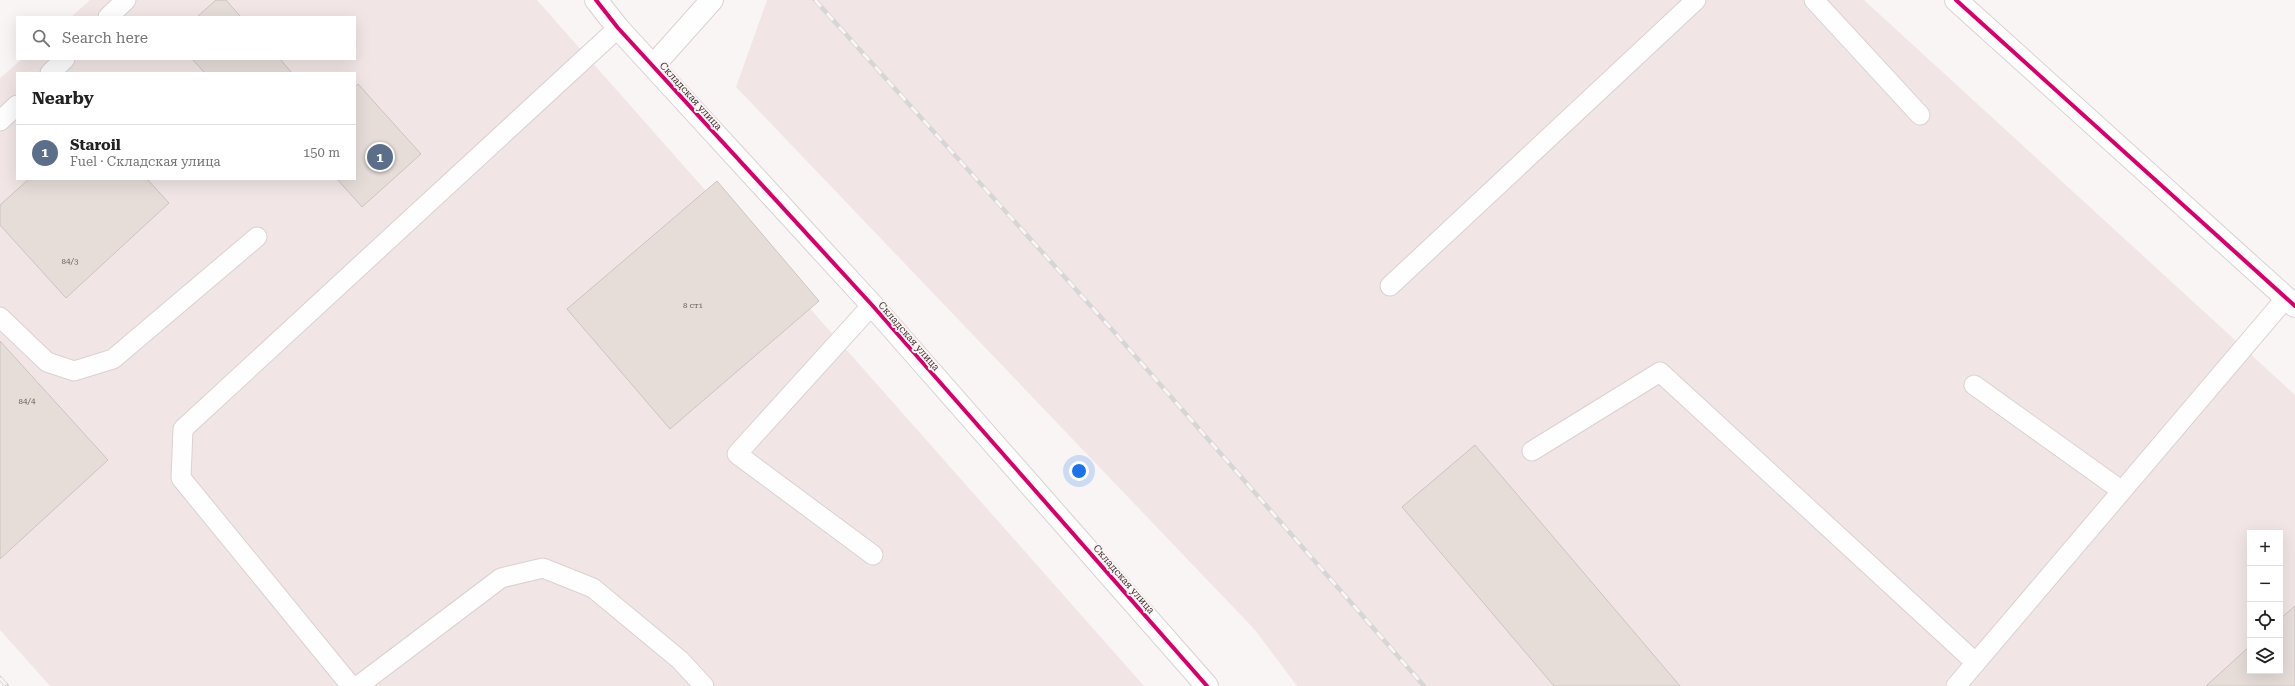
<!DOCTYPE html>
<html lang="en">
<head>
<meta charset="utf-8">
<style>
	:root { --surface:#fff; --page:#f2f2f2; --text:#222; --muted:#767676; --line:#e0e0e0; --accent:#db2777 }
	body { margin:0; font-family:"Roboto Serif",serif; background:var(--page); color:var(--text) }
	.controls { position:absolute; right:12px; bottom:12px; display:grid; overflow:hidden; border-radius:0px; box-shadow:0 4px 16px #0002 }
	.controls button { width:36px; height:36px; display:grid; place-items:center; padding:0; border:0; border-bottom:1px solid var(--line); background:var(--surface); color:var(--text); font:20px sans-serif }
	.you { position:absolute; left:1079px; top:471px; width:14px; height:14px; margin:-10px; border:3px solid #fff; border-radius:50%; background:#1a73e8; box-shadow:0 0 0 6px #1a73e833 }
	.badge { display:grid; place-items:center; width:26px; height:26px; border-radius:50%; background:var(--accent); color:#fff; font-size:13px; font-weight:700 }
	.pin { position:absolute; translate:-50% -50%; border:2px solid #fff; box-shadow:0 1px 4px #0006 }
	.list { margin:0; padding:0; list-style:none }
	h2 { display:flex; justify-content:space-between; align-items:center; height:52px; margin:0; padding:0 16px; font-size:17px }
	h2 small { font-size:13px; font-weight:400; color:var(--muted) }
	.list li { display:grid; grid-template-columns:26px 1fr auto; gap:12px; align-items:center; box-sizing:border-box; height:56px; padding:0 16px; border-top:1px solid var(--line) }
	.list b { display:block; font-size:15px; white-space:nowrap }
	.list p { margin:0; font-size:13px; white-space:nowrap; color:var(--muted) }
	.list em { font-size:13px; font-style:normal; color:var(--muted) }
	.icon { flex:none; width:22px; height:22px; fill:none; stroke:currentColor; stroke-width:2; stroke-linecap:round; stroke-linejoin:round }
	.map { position:relative; flex:none; width:2295px; height:686px; overflow:hidden }
	.search { position:absolute; background:var(--surface); box-shadow:0 4px 16px #0002; left:16px; top:16px; width:340px; height:44px; display:flex; align-items:center; gap:10px; box-sizing:border-box; padding:0 14px; border-radius:0px; color:var(--muted); font-size:15px }
	.panel { position:absolute; background:var(--surface); box-shadow:0 4px 16px #0002; left:16px; top:72px; width:340px; height:108px; border-radius:0px }
	.map>svg:first-child { display:block }
	.built { fill:#f1e6e5; fill-rule:evenodd }
	.building { fill:#e6ddd9; stroke:#cbc4c0 }
	.lines { fill:none; stroke-linecap:round; stroke-linejoin:round }
	.service-casing { stroke:#dad1d1; stroke-width:21 }
	.minor-casing { stroke:#dad1d1; stroke-width:24 }
	.service { stroke:#fefefe; stroke-width:19 }
	.minor { stroke:#fefefe; stroke-width:22 }
	.rail-casing { stroke:#d7d6d6; stroke-width:4.5 }
	.rail { stroke:#fbf4f4; stroke-width:3; stroke-dasharray:9; stroke-linecap:butt }
	.cycleway-casing { stroke:#fbf4f4; stroke-width:6 }
	.cycleway { stroke:#d6006c; stroke-width:4 }
	.labels { text-anchor:middle; dominant-baseline:central; stroke-width:4; stroke-linejoin:round; paint-order:stroke }
	.number-label { font-size:8px; fill:#695d5c }
	.street-label { font-size:10px; fill:#3c2f2e; stroke:#fbf4f4 }
</style>
</head>
<body>
<div class="map">
<svg width="2295" height="686" viewBox="0 0 2295 686">
	<rect width="100%" height="100%" fill="#faf5f5"/>
	<path class="built" d="M90,0H537L1144,686H50L0,630V78L22,59H355V17H71ZM17,73H355V179H17Z
		M767,0H1864L2295,395V686H1297L1255,630L736,87ZM2250,533H2280V671H2250Z"/>
	<path class="building" d="M216,0H226L241,17H197Z
		M192,59H280L292,73H205Z
		M358,84L421,154L362,207L337,179H355V87Z
		M29,179H147L169,203L66,298L0,225V205Z
		M717,181L819,301L670,429L567,309Z
		M0,341L108,460L0,559Z
		M1475,445L1680,686H1554L1402,507Z
		M2295,606V686H2206L2250,646V671H2280V619Z"/>
	<g class="lines">
		<g class="service-casing">
			<path id="service" d="M1814,0L1920,115
				M108,17L126,0
				M50,73L65,59
				M0,121L17,105
				M1390,286L1696,0
				M872,305L737,454L873,555
				M0,317L47,362L74,371L113,359L257,237
				M1974,385L2122,491
				M1532,451L1660,372L1976,663
				M351,686L181,478L183,429L618,28
				M358,686L501,578L543,568L593,588L680,660L704,686
				M1956,686L2286,298"/>
		</g>
		<g class="minor-casing">
			<path id="minor" d="M596,0L618,28L872,305L1207,686
				M1956,0L2295,306
				M653,66L712,0"/>
		</g>
		<use href="#service" class="service"/>
		<use href="#minor" class="minor"/>
		<g class="rail-casing">
			<path id="rail" d="M815,0L1116,334L1424,686
				M0,678L7,686"/>
		</g>
		<use href="#rail" class="rail"/>
		<g class="cycleway-casing">
			<path id="cycleway" d="M596,0L618,28L872,305L1207,686
				M1956,0L2295,306"/>
		</g>
		<use href="#cycleway" class="cycleway"/>
	</g>
	<g class="labels">
		<g class="number-label">
			<text x="70" y="261">84/3</text>
			<text x="693" y="305">8 ст1</text>
			<text x="27" y="401">84/4</text>
		</g>
		<g class="street-label">
			<text transform="translate(691 96) rotate(48)">Складская улица</text>
			<text transform="translate(909 336) rotate(49)">Складская улица</text>
			<text transform="translate(1124 579) rotate(49)">Складская улица</text>
		</g>
	</g>
</svg>
<div class="controls">
<button>+</button>
<button>−</button>
<button><svg class="icon" aria-label="locate" viewBox="0 0 24 24"><circle cx="12" cy="12" r="6"/><path d="M12 2v4M12 18v4M2 12h4M18 12h4"/></svg></button>
<button><svg class="icon" aria-label="layers" viewBox="0 0 24 24"><path d="M12 4l9 5-9 5-9-5zM3 14l9 5 9-5"/></svg></button>
</div>
<div class="you"></div>
<div class="pin badge" style="left:380px;top:157px;background:#5c6f8a">1</div>
<div class="search"><svg class="icon" aria-label="search" viewBox="0 0 24 24"><circle cx="10" cy="10" r="6"/><path d="M15 15l6 6"/></svg>Search here</div>
<section class="panel">
<h2>Nearby<small></small></h2>
<ul class="list">
<li><span class="badge" style="background:#5c6f8a">1</span><div><b>Staroil</b><p>Fuel · Складская улица</p></div><em>150 m</em></li>
</ul>
</section>
</div>
</body>
</html>
